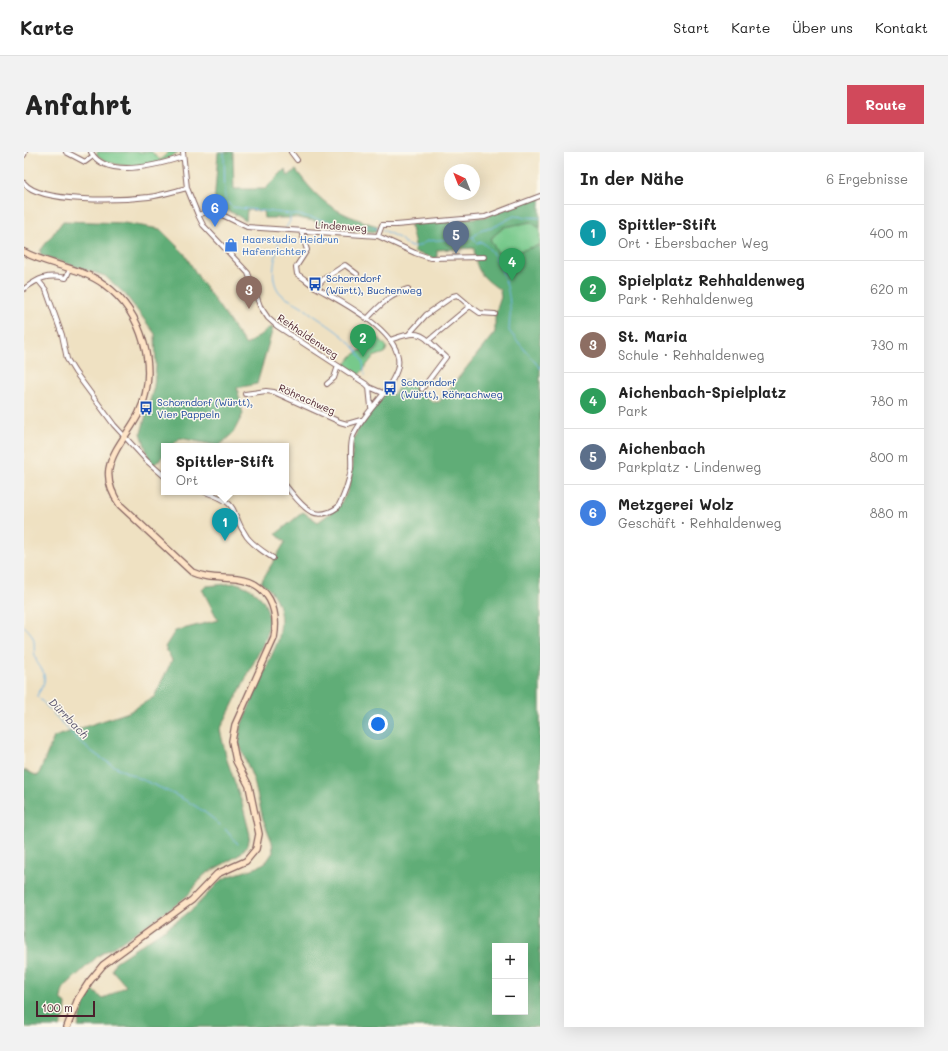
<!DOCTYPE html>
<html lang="de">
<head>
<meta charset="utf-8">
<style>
	:root { --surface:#fff; --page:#f2f2f2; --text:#222; --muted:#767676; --line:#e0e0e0; --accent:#d1495b }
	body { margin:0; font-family:Mali,sans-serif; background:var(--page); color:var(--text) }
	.controls { position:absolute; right:12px; bottom:12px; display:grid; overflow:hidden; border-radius:0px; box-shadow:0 4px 16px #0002 }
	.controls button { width:36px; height:36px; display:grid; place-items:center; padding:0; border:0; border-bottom:1px solid var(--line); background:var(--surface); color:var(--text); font:20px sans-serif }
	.compass { position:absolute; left:420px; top:12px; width:36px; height:36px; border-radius:50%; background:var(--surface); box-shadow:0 4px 16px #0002; rotate:317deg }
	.scale { position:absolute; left:12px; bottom:10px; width:59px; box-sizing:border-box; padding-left:4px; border:2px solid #4a1f2b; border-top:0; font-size:11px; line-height:14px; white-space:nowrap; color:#4a1f2b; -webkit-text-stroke:3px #fbf7ec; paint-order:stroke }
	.you { position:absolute; left:354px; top:572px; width:14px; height:14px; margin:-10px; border:3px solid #fff; border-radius:50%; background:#1a73e8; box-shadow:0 0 0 6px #1a73e833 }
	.badge { display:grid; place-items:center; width:26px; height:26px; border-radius:50%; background:var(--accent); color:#fff; font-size:13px; font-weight:700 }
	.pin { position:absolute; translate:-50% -33px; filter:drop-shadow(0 1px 2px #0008) }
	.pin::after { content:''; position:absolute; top:21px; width:14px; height:12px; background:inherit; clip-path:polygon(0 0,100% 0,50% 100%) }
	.popup { position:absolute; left:137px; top:291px; width:128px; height:52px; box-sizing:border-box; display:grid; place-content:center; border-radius:0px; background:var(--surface); filter:drop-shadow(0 1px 3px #0005); font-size:13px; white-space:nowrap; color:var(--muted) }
	.popup b { font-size:15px; color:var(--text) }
	.popup::after { content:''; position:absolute; left:50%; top:100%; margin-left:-8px; border:8px solid transparent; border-top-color:var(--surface) }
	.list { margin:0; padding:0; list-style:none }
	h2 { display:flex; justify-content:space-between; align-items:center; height:52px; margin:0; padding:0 16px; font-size:17px }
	h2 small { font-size:13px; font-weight:400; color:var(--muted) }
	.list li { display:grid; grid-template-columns:26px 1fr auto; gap:12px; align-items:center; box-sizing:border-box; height:56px; padding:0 16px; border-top:1px solid var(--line) }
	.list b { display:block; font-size:15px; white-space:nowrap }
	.list p { margin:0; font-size:13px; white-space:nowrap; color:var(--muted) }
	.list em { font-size:13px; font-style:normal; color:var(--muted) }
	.map { position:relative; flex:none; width:516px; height:875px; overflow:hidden; border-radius:0px }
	header { display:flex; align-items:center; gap:24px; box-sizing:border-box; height:56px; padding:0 20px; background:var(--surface); border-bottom:1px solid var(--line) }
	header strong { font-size:19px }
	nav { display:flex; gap:22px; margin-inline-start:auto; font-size:14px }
	.intro { display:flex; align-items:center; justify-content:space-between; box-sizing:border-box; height:96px; padding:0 24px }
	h1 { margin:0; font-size:28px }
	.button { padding:10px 18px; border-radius:0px; background:var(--accent); color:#fff; font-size:14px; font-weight:700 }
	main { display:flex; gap:24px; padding:0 24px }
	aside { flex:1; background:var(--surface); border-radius:0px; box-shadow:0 4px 16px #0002 }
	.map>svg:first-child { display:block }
	.green { fill:#77c98b; stroke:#60745b }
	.forest { fill:#61ad77; stroke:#566651; fill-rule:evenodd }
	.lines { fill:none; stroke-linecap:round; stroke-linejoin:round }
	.stream { stroke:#71b4e7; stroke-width:1 }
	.street-casing { stroke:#846360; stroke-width:6 }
	.secondary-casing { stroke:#846360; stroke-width:8 }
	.street { stroke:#fff; stroke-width:4 }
	.secondary { stroke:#fee4c6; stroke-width:5.5 }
	.labels { text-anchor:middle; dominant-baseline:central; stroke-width:3; stroke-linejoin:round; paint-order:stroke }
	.street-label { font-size:10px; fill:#4a1f2b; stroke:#fbf7ec }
	.shop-label { font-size:10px; fill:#366cbe; stroke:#fbf7ec; text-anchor:start }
	.transit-label { font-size:10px; fill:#164399; stroke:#fbf7ec; text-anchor:start }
	.water-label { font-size:11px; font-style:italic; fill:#58536d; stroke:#fbf7ec }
</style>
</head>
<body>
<header>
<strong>Karte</strong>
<nav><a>Start</a><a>Karte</a><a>Über uns</a><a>Kontakt</a></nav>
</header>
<div class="intro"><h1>Anfahrt</h1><a class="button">Route</a></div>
<main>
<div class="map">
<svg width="516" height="875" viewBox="0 0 516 875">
	<rect width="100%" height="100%" fill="#fbf7ec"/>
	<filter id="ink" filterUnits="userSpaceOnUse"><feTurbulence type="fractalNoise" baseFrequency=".025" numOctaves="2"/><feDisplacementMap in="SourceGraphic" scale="8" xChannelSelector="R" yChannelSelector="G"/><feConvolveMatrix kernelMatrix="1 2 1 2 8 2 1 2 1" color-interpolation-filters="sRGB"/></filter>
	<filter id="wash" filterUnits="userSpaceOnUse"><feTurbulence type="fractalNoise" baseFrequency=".012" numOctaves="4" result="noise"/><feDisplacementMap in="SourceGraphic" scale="16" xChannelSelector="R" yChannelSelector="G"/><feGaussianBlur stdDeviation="0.9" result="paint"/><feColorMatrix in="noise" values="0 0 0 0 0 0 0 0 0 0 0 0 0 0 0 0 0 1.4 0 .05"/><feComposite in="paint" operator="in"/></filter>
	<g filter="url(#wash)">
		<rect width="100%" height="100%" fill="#efe1c2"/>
		<path class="green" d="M73,0H128L136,8L145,0H154C134,16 93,20 73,3Z
			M496,68L507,70L514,75L516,74V93L483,103L473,100L466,87L480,75Z
			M355,186L363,195L361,201L349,205L335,223L320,214L328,204Z"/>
		<path class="forest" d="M194,0H209L210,37H241L261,17L264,24L272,18C299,54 311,60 353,74L352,80L296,74L295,70L274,66H240L239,59L223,58L222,69L211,62L190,53Z
			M516,44V74L514,75L507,70L480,75L466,87L473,100L483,103L516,93V875H54L63,843L70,839L79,847L102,834L88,818L91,810L156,767L170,756L196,729L203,725L234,715L243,709L249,700L248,690L239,667L230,629L215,591L216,576L254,489C260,466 257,445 237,430L261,390L252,382L279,360L294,370C317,354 326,345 328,315C328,308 328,299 329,291C333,272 351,255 363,240L369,243L381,227L409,250H415L471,180V162L477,145L476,138C457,124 452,120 450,96L413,98V107L390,100L391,93L386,72L461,65ZM471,794H501V860H471Z
			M39,69L100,71L136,77L160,101L175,126L222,193L247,175L249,176L233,232L213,236L219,262L209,281L195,294L156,286L148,294H140V303L130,313L125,307L117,281L130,234L132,214L131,182L101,142L81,124L17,103L16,99Z
			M212,431C240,439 250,459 242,486L196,578L203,608L218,651L226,683L224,693L215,703L180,723L164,743L153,752L96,791L74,804L39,836L37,846L42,852L41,864L36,875H0V618L14,624L30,585L105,560L130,545L148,508L141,495L151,479L194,468L178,437L183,434Z"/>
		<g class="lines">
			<path class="stream" d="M200,0L201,48L208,55L275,63L319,73L341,74L355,77
				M262,76L266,69V64
				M359,78L377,87L380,91L387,95L395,94L403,89L449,85L458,77L468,76L490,64L516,66
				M449,85L453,91L458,90C475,103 485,133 486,154C487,162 485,171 485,179L516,216
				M255,90C251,107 244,128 257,142C263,148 272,150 279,155
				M281,157C301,173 340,191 340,219
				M341,222V223
				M0,474C17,489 6,493 13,510C15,514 20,519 20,524C22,531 16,538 13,544C33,564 50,588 74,604C112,630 162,640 196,673
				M201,677L214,692"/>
		</g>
	</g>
	<g filter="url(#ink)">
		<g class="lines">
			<g class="street-casing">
				<path id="street" d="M42,0L61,10L69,4
					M67,0C82,28 137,12 159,5
					M159,0L163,36L174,63L179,73L224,121L236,154L244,166L253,174L342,232L345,235L347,255
					M267,0L273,8
					M0,3L1,0
					M0,31C17,52 99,48 125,45C138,43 151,39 163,36
					M174,63L188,58L223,75L354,84L391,101L406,106L460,105
					M354,84L358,73H372L461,65L516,44
					M14,128L22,138L38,183L43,207L51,220L90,273L123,309L140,324
					M292,135L301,126L321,113L333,122
					M0,137C15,126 23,122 42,126L46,117
					M446,154L456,161L471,162
					M343,167C355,154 367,142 384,137
					M385,182L402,163L429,144L433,143L446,154L405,188
					M366,188C401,175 397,184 422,205L398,237
					M303,232L310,226L314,214
					M345,235L359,241
					M221,242L242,239L250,240L316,270L323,272L337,268
					M262,334C277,352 289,373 314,355C320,344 325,329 327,317C328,306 325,295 329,284C340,260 364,243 373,218C385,183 317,150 293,136C286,132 280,126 273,122L272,115L283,98L277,79
					M181,340C219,353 204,358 223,385C230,394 240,400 249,406"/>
			</g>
			<g class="secondary-casing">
				<path id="secondary" d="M0,100C26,114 57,115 81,133C119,161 135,217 115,261C106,280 89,296 85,317C83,331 88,342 96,353L168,420C183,427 197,425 214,427C245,431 255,458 250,486L211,573L208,589L212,609L225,634L235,682L232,697L222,709L193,722L168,748L79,813L65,830L54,847L43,875"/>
			</g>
			<use href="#street" class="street"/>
			<use href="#secondary" class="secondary"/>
		</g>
	</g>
	<defs>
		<g id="shop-bare" transform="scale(1.08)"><path d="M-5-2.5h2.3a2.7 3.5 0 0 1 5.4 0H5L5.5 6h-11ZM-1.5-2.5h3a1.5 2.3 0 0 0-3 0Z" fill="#3f7fe0" stroke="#fbf7ec" stroke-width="2.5" paint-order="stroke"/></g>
		<g id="bus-bare" transform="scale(1.08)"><path d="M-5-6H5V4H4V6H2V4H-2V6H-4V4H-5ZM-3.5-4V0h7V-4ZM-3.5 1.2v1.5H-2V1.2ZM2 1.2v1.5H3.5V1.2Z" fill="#1a4fb4" stroke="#fbf7ec" stroke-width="2.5" paint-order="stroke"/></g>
	</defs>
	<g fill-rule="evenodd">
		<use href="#shop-bare" x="207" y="93"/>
		<use href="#bus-bare" x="291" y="132"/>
		<use href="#bus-bare" x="366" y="236"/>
		<use href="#bus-bare" x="122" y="256"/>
	</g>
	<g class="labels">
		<g class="street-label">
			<text transform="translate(317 74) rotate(4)">Lindenweg</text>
			<text transform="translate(284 184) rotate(34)">Rehhaldenweg</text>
			<text transform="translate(283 247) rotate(24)">Röhrachweg</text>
		</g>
		<g class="shop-label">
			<text x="218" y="87">Haarstudio Heidrun<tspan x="218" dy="12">Hafenrichter</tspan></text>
		</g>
		<g class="transit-label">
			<text x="302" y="126">Schorndorf<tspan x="302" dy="12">(Württ), Buchenweg</tspan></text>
			<text x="377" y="230">Schorndorf<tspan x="377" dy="12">(Württ), Röhrachweg</tspan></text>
			<text x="133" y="250">Schorndorf (Württ),<tspan x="133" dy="12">Vier Pappeln</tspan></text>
		</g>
		<g class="water-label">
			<text transform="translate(45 566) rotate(46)">Dürrbach</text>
		</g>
	</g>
</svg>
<div class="controls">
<button>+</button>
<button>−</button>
</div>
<svg class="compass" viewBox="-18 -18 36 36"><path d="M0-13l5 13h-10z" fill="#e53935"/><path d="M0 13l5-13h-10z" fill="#767676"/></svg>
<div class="scale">100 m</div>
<div class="you"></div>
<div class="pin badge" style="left:201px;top:389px;background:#0f9aa8">1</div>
<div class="popup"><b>Spittler-Stift</b>Ort</div>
<div class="pin badge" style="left:339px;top:205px;background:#2e9e5b">2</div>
<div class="pin badge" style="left:225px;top:157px;background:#8d6e63">3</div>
<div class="pin badge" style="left:488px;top:129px;background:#2e9e5b">4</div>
<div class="pin badge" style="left:432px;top:102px;background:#5c6f8a">5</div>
<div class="pin badge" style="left:191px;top:75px;background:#3f7fe0">6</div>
</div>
<aside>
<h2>In der Nähe<small>6 Ergebnisse</small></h2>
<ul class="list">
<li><span class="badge" style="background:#0f9aa8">1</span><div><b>Spittler-Stift</b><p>Ort · Ebersbacher Weg</p></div><em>400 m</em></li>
<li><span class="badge" style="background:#2e9e5b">2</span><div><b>Spielplatz Rehhaldenweg</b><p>Park · Rehhaldenweg</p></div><em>620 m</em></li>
<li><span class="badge" style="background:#8d6e63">3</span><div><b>St. Maria</b><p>Schule · Rehhaldenweg</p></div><em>730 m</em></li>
<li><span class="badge" style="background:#2e9e5b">4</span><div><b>Aichenbach-Spielplatz</b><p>Park</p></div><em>780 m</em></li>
<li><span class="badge" style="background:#5c6f8a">5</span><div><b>Aichenbach</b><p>Parkplatz · Lindenweg</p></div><em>800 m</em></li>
<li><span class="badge" style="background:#3f7fe0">6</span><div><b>Metzgerei Wolz</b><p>Geschäft · Rehhaldenweg</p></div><em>880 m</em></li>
</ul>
</aside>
</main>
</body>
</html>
